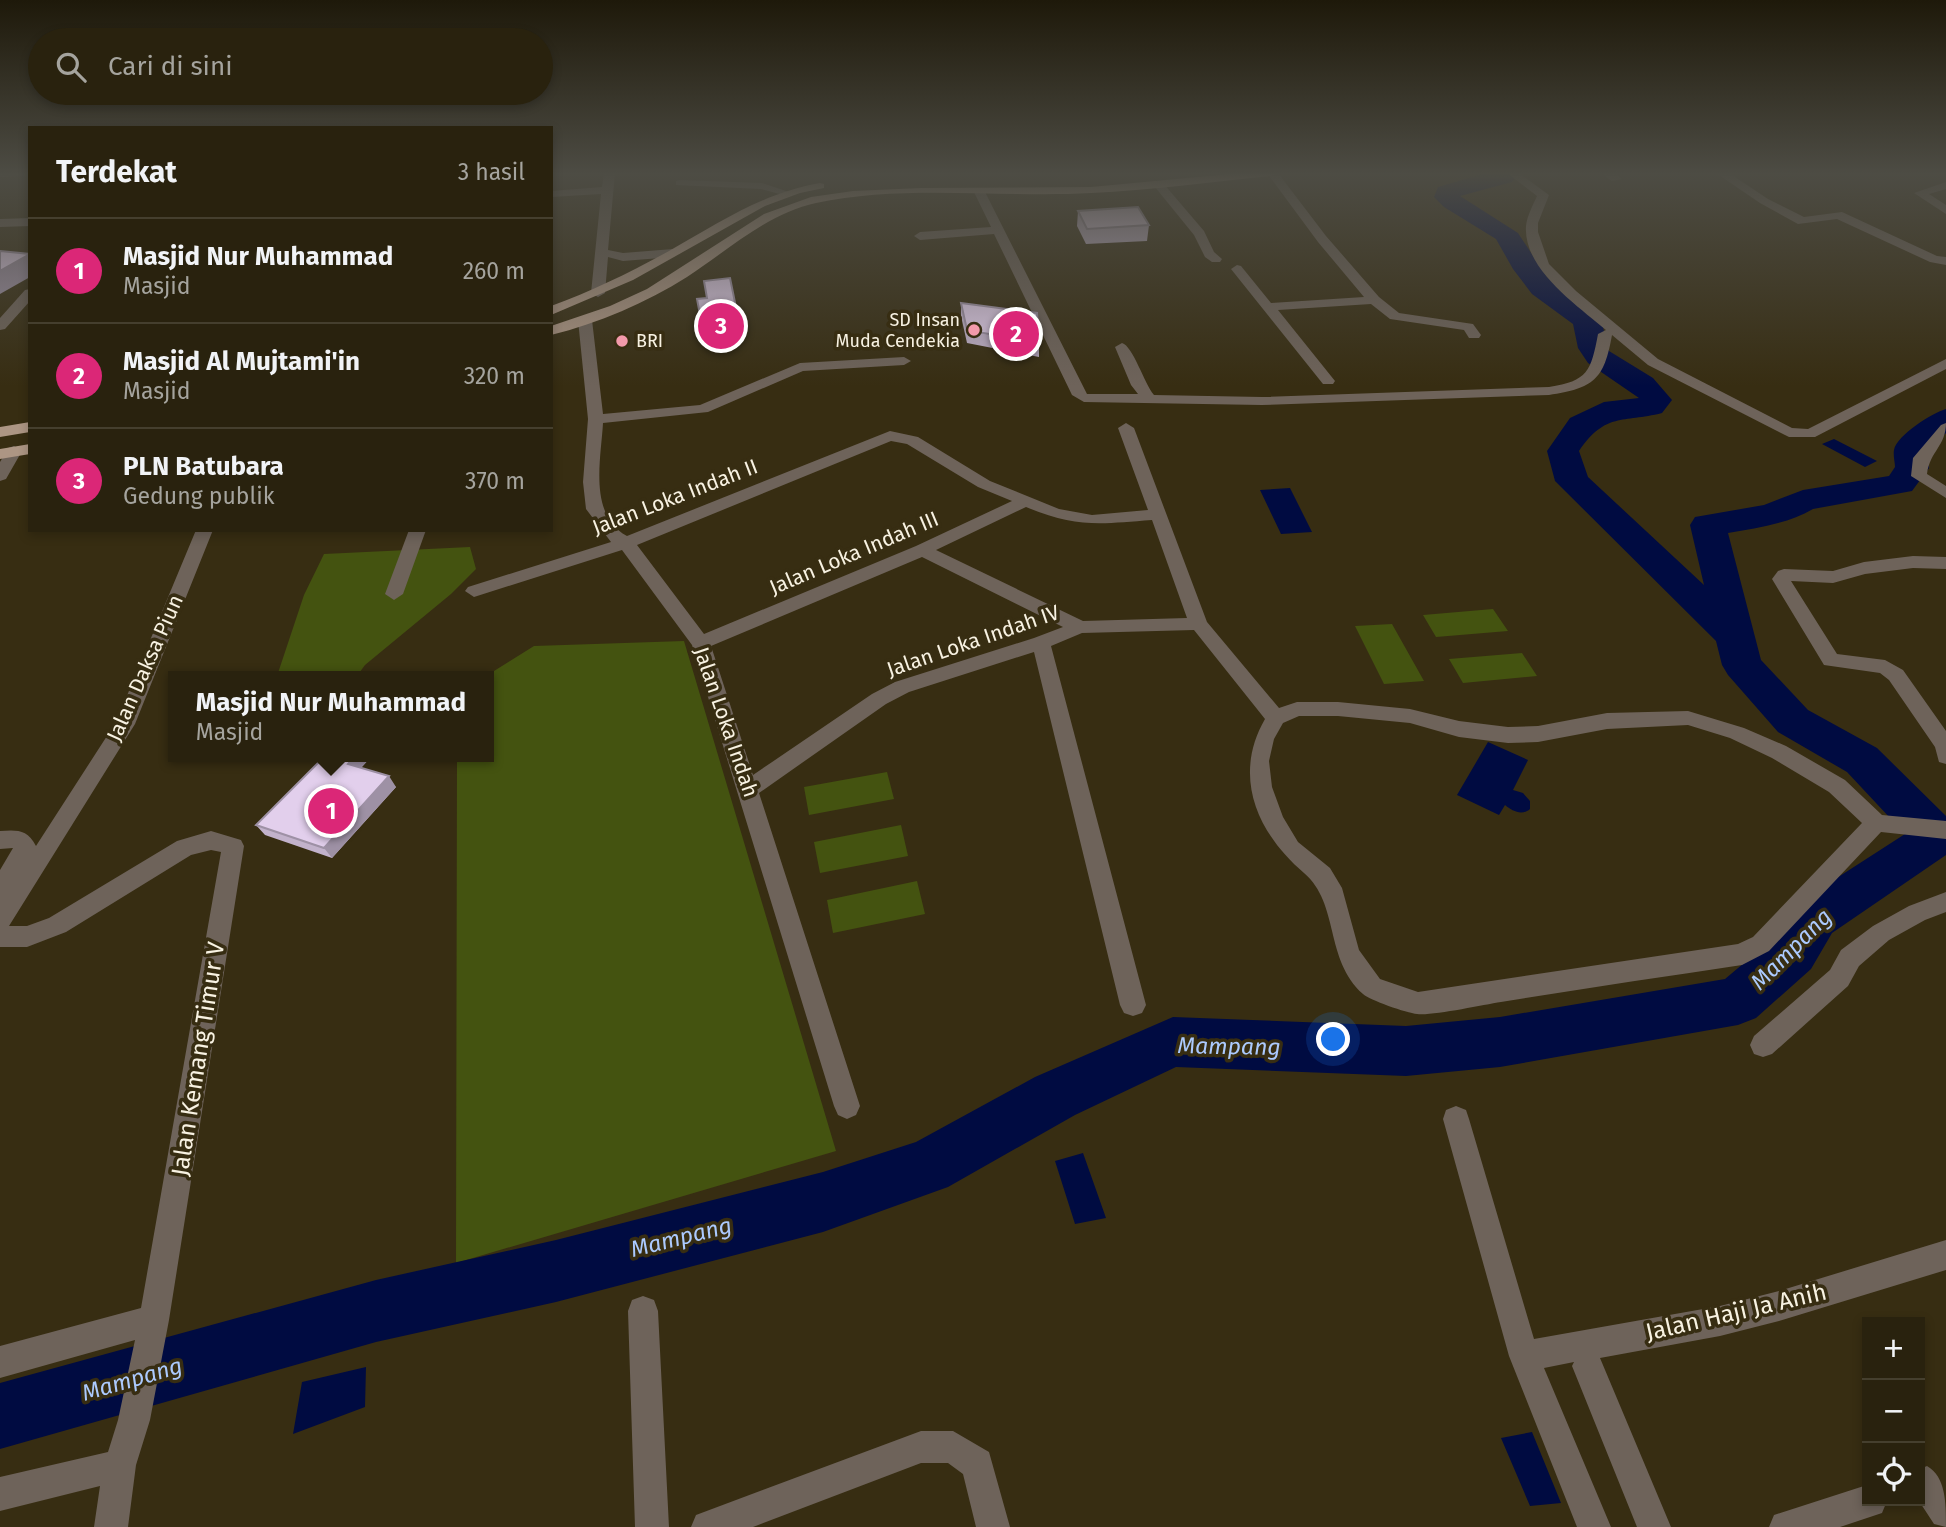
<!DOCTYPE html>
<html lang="id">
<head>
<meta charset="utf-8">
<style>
	:root { --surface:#29220e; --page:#352f1c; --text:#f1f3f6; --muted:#a5a49e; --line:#453f2e; --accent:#db2777 }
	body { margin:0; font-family:"Fira Sans",sans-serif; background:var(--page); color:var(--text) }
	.controls { position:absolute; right:21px; bottom:21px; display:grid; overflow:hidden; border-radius:0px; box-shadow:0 4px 10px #0003 }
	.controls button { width:63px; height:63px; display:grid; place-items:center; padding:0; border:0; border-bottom:2px solid var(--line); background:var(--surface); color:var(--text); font:35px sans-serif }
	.you { position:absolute; left:1334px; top:1040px; width:24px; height:24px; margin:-18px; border:5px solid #fff; border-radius:50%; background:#1a73e8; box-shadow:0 0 0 10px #1a73e833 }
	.badge { display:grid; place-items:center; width:46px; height:46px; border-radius:50%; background:var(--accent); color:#fff; font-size:23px; font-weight:700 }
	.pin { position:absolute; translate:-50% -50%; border:4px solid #fff; box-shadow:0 2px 7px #0006 }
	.popup { position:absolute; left:168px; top:671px; width:326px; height:91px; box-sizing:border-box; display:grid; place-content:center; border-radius:0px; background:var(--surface); filter:drop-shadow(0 2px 5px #0005); font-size:23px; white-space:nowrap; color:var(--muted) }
	.popup b { font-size:26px; color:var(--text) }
	.popup::after { content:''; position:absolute; left:50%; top:100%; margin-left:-14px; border:14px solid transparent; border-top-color:var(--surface) }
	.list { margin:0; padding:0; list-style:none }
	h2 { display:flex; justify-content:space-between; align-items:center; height:91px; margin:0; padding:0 28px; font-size:30px }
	h2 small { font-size:23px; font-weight:400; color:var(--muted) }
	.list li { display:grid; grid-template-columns:46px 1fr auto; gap:21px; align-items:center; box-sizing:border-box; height:105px; padding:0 28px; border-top:2px solid var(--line) }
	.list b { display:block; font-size:26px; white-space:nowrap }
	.list p { margin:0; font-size:23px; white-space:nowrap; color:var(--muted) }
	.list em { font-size:23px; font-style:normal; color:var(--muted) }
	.icon { flex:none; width:38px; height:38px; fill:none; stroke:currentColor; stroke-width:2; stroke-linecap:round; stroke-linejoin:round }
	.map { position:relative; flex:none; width:1946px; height:1527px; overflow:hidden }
	.search { position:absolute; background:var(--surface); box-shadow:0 4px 10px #0003; left:28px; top:28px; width:525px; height:77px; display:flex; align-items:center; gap:18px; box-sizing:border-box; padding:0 24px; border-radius:38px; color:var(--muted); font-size:26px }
	.panel { position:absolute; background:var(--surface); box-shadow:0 4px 10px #0003; left:28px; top:126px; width:525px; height:406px; border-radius:0px }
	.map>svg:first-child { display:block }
	.green { fill:#445310 }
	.water { fill:#000b41 }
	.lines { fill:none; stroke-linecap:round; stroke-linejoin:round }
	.river { fill:#000b41; fill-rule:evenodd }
	.minor { fill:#6e635a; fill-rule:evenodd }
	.major { fill:#ad9684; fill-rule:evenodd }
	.wall { fill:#c2b2cb }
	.shaded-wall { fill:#9e91a5 }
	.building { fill:#e2cfec; stroke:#9e91a5; stroke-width:2 }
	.poi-dot { fill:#f39aab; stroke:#372d12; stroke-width:2.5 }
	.labels { text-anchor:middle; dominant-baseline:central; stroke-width:7; stroke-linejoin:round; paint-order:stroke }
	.far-poi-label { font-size:18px; fill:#f8f2e2; stroke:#372d12; text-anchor:end }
	.street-label { font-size:21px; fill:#f8f2e2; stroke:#372d12 }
	.water-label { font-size:23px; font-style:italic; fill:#accafe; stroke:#372d12 }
	.near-street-label { font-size:24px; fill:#f8f2e2; stroke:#372d12 }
</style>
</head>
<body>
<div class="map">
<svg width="1946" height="1527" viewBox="0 0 1946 1527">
	<rect width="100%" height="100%" fill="#372d12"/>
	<path class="green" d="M470,547L476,569L451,594L365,665L357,676H277L304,595L324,554Z
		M1493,609L1508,631L1436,637L1423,615Z
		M1392,624L1424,681L1384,684L1355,626Z
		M684,641L836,1151L456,1263L457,757H488V676H486L534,646Z
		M1522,653L1537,676L1463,683L1449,659Z
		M887,772L894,799L809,815L804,787Z
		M901,825L908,856L820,873L814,842Z
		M917,881L925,914L833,933L827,900Z"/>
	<path class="water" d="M1834,439L1877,461L1865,467L1822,444Z
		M1290,488L1312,532L1281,534L1260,490Z
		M1488,742L1528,760L1513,790L1523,793L1530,801V809C1522,816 1512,811 1505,805L1499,815L1457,795Z
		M1083,1153L1106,1218L1075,1224L1055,1161Z
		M366,1367L365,1407L293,1434L302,1382Z
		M1532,1432L1561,1503L1530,1506L1501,1438Z"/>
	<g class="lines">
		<path class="river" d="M1486,173H1513L1516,177L1512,182L1460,196L1518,233L1547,277L1596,316L1603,327L1609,351L1653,378L1672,400L1662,413C1622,423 1606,412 1579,451L1588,477L1704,585L1690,525L1695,517L1764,505L1803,490L1889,476L1895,467C1895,463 1893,455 1894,450C1897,435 1932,413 1946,409V433L1927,452L1929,468L1912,491L1813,509C1787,524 1757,528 1728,533L1761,660L1808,710L1877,748L1946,816V855L1832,933L1811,969L1756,1018L1738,1025L1500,1067L1406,1076L1176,1067L1075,1115L948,1187L823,1232L556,1302L376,1342L0,1449V1383L376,1280L556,1240L823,1172L916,1142L1035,1077L1173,1017L1406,1026L1500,1017L1725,979L1775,937L1798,903L1905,834L1847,772L1778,732L1728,675L1722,665L1716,641L1555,481L1547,451L1570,418L1604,402L1639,398L1588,363L1578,348L1573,324L1532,294L1513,269L1496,239L1444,207L1434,197L1438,187Z"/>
		<path class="minor" d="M0,173H29L23,176L0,177Z
			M604,173H615L608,250L623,253L673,249L679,253L673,257L623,261L608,257L605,293L598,297L591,293L601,194L551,197V191L602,187Z
			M1267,173H1278L1326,236L1379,297L1399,313L1473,324L1481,335L1479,338H1469L1464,330L1390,319L1371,304L1278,310L1335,381L1333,384H1323L1231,269L1237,265L1241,266L1271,303L1364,297L1318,242Z
			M1507,173H1519L1549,195L1538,223V232L1549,264L1576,291L1658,359L1792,428L1808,429L1946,359V369L1815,437H1789L1648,365L1612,335C1604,380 1594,388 1549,395L1262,405L1084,402L1072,395L994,234L920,240L914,236L920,232L991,227L973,190L983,188L1087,394H1138L1131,385L1115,347L1122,343C1133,346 1144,383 1154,395L1262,397L1549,387C1588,381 1591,371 1598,334L1606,330C1578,306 1523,269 1526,226C1527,216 1533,205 1537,196Z
			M1601,173H1614L1622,179L1612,181Z
			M1716,173H1729L1768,199L1804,217L1842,212L1937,256L1946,257V265L1930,262L1837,219L1798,224L1760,203Z
			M680,180L762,183L789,192L783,195L761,189L676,185V181Z
			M1946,182V189L1929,194L1946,205V214L1914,193Z
			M1155,183H1163L1204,231L1214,252L1222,259L1220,262H1212L1205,257L1194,235L1155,187Z
			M30,218V226L0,227V219Z
			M30,289V301L5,329L0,330V318L25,290Z
			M585,316L592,320L603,414L700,405L800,363L904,357L911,361L904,365L803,371L708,412L603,423C601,459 588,515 627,536L890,431L918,437L990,481L1059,509L1092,515L1148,510L1118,428L1126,423L1134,428L1207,622L1279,708L1297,702H1338L1410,709L1459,721L1508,727L1538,726L1607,713L1688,711L1744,728L1786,746L1845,780L1882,815L1946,821V839L1881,832L1769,951L1742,965C1662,977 1581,989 1501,1002C1482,1005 1432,1016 1417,1014C1407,1013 1369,1000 1363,994C1324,959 1340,904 1304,873C1257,833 1232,776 1265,719L1194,630L1082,633L1051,646L1146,1005L1142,1013L1133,1016L1124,1013L1120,1005L1034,652L909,692L886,704L759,793L860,1106L856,1115L847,1119L838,1115L834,1106L692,645L622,550L474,597L465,591L468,587L611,542L586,509L583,482L588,419L578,320ZM891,441L907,444L978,487L1012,501L916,546L704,634L637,545ZM1026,507C1076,528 1100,524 1152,520L1187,618L1083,621L936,550ZM922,557L1063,627L1034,638L895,682L872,694L753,775L711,646ZM1299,716H1338L1410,723L1459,737L1508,743L1538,742L1607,729L1688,725L1730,738L1772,758L1829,792L1862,823L1753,937L1738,944L1418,992L1380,979L1359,950L1342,888L1330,868L1298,842L1283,817L1272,787L1269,761L1274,739L1283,723Z
			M1946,423C1946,446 1930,451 1927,474L1946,486V498L1911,476L1913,458L1941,425Z
			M14,446L22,451L6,479L0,481V462L8,448Z
			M196,530H213L135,724L9,926H27L49,918L177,841L211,831L241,840L244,846L169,1320L150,1420L136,1465L128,1527H94L100,1486L0,1511V1477L108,1452L118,1420L135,1340L0,1378V1346L141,1308L221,852L211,850L191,855L66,932L27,947H0V870L13,848L0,849V831C17,830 27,829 36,846L116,722Z
			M409,530H426L403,594L394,600L385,594Z
			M1913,556L1946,557V569L1913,568L1865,574L1833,583L1791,581L1837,654L1885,660L1903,670L1946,731V764L1939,762L1935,747L1889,680L1880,673L1824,665L1772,579L1778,571L1784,569L1833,571L1864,562Z
			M1946,892V912L1925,920L1889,940L1859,966L1848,986L1772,1054L1763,1057L1754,1054L1750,1045L1754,1036L1830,970L1841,950L1873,926L1909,906Z
			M1456,1106L1466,1110L1469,1119L1534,1339L1720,1306L1779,1291L1946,1240V1270L1779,1321L1720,1336L1600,1358L1671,1527H1637L1572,1366L1574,1362L1544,1368L1611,1527H1577L1509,1356L1443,1119L1446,1110Z
			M643,1296L654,1300L658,1311L669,1527H635L628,1311L632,1300Z
			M921,1431H953L989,1452L1010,1527H976L963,1474L948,1463H921L753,1527H691L696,1515Z
			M1927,1466C1946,1477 1946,1503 1946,1527L1934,1524L1919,1501L1920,1469Z
			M1867,1485V1501H1887L1882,1513L1840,1527H1769L1774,1515Z"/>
		<path class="major" d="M1240,173H1277L1271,176C1211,182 1151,190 1091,193C1003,198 901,184 816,203C768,213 727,251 687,277C646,303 599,323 551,335V326L610,306L647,289L764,214L811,197L853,191L921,188L1091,187Z
			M820,183L824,184V188L800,193L765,206L633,280L551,315V306C592,291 631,272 669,251C721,222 760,194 820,183Z
			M30,422V432L0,437V427Z
			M30,444V454L0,459V449Z"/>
	</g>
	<path class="wall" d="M1078,211L1149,225L1147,241L1086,244L1077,226Z
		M961,303L1039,343V357L967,343L961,316Z
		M324,757H371L361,768L396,787L332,858L265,835L256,825Z"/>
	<path class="shaded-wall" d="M30,254V277L0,294V271Z
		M741,332L743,342L706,347L704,336Z
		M354,757H371L355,774L348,764Z
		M389,776L396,787L332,858L324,848Z"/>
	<path class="building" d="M1138,207L1149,225L1087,229L1078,211Z
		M0,251L30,254L0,271Z
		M730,278L741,332L704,336L697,299L707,298L704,281Z
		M961,303L1037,313L1039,343L967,330Z
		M324,757H354L348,764L389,776L324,848L256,825Z"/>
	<linearGradient id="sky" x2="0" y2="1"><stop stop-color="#1e190a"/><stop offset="0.45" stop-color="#4d4c44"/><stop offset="1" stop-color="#4d4c44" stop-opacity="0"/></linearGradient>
	<rect width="1946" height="386" fill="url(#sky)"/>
	<g class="poi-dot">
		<circle cx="974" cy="330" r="7"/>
		<circle cx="622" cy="341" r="7"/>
	</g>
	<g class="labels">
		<g class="far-poi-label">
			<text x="960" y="320">SD Insan<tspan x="960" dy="21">Muda Cendekia</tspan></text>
			<text x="636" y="341" text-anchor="start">BRI</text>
		</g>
		<g class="street-label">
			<text transform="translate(675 497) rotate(-21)">Jalan Loka Indah II</text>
			<text transform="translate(854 553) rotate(-23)">Jalan Loka Indah III</text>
			<text transform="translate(973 641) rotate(-19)">Jalan Loka Indah IV</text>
			<text transform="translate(145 668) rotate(-66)">Jalan Daksa Piun</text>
			<text transform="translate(726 722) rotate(71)">Jalan Loka Indah</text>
		</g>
		<g class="water-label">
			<text transform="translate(1791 949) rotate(-45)">Mampang</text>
			<text transform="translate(1229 1046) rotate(1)">Mampang</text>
			<text transform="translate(681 1237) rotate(-14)">Mampang</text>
			<text transform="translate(132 1379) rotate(-16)">Mampang</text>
		</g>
		<g class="near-street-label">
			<text transform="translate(198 1059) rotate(-81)">Jalan Kemang Timur V</text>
			<text transform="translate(1736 1312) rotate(-13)">Jalan Haji Ja Anih</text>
		</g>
	</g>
</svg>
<div class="controls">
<button>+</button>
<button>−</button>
<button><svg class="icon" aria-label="locate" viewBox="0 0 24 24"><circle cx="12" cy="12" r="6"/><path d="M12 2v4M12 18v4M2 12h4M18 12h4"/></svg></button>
</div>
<div class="you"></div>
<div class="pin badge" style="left:331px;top:811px">1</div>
<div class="popup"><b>Masjid Nur Muhammad</b>Masjid</div>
<div class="pin badge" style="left:1016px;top:334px">2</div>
<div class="pin badge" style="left:721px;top:326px">3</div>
<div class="search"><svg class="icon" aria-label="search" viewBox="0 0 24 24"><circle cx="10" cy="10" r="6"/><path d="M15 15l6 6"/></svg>Cari di sini</div>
<section class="panel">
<h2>Terdekat<small>3 hasil</small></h2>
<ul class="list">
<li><span class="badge">1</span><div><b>Masjid Nur Muhammad</b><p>Masjid</p></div><em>260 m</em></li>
<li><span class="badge">2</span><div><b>Masjid Al Mujtami'in</b><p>Masjid</p></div><em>320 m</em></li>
<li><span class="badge">3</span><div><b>PLN Batubara</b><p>Gedung publik</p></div><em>370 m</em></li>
</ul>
</section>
</div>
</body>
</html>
